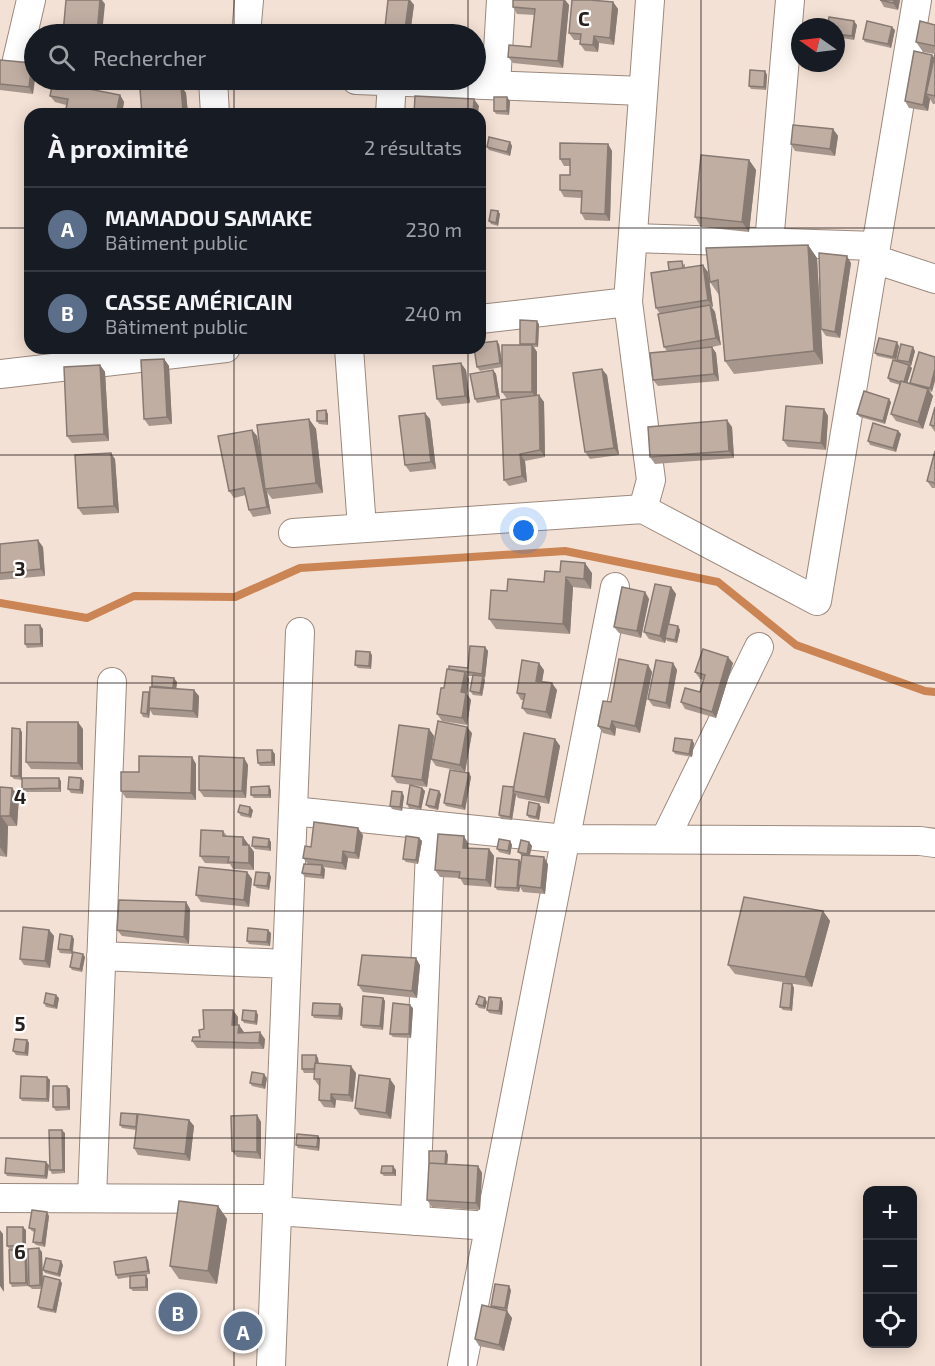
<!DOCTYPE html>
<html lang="fr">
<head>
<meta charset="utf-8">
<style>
	:root { --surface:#171b24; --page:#242831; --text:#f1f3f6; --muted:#9ea1a6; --line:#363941; --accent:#db2777 }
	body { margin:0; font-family:"Exo 2",sans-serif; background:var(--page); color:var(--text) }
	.controls { position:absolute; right:18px; bottom:18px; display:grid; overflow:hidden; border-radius:12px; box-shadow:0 3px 15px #0003 }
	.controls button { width:54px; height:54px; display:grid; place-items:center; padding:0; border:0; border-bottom:2px solid var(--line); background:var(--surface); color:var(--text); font:30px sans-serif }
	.compass { position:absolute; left:791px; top:18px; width:54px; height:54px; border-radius:50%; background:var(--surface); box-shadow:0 3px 15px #0003; rotate:284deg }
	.you { position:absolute; left:524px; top:531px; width:21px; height:21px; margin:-15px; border:4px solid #fff; border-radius:50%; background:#1a73e8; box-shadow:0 0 0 9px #1a73e833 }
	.badge { display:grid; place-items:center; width:39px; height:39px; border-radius:50%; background:var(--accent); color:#fff; font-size:20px; font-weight:700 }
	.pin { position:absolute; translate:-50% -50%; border:3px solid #fff; box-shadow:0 2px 6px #0006 }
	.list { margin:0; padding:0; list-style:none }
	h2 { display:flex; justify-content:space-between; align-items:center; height:78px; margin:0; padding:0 24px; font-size:26px }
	h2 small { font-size:20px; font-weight:400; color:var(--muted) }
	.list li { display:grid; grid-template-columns:39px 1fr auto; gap:18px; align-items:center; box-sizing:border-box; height:84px; padding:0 24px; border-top:2px solid var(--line) }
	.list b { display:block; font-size:22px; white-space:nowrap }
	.list p { margin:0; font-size:20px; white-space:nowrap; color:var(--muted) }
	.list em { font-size:20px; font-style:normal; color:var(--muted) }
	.icon { flex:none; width:33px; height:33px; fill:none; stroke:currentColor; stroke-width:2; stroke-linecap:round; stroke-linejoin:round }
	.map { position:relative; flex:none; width:935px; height:1366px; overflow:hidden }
	.search { position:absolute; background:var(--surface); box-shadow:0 3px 15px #0003; left:24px; top:24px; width:462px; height:66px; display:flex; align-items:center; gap:15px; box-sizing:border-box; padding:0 21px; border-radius:33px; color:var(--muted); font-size:22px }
	.panel { position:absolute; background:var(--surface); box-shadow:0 3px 15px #0003; left:24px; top:108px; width:462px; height:246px; border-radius:18px }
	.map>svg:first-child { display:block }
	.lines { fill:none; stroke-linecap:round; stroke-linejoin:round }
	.stream { stroke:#cb8453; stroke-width:8 }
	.minor-casing { stroke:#9b897e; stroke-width:30 }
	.minor { stroke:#fff; stroke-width:28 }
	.wall { fill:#a6968c }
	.shaded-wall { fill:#877a72 }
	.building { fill:#c1aea3; stroke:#877a72; stroke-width:1.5 }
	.grid { fill:none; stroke:#261f1b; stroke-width:1.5; stroke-opacity:0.55 }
	.grid-label { font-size:20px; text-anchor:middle; font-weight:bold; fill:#261f1b; stroke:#fff; stroke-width:4.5; stroke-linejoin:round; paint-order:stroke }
</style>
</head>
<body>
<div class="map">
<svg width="935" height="1366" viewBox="0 0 935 1366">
	<rect width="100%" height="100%" fill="#f4e1d5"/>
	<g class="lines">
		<path class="stream" d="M0,603L87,618L134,596L235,597L300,568L565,551L718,582L796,645L925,691L935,692"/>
		<g class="minor-casing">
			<path id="minor" d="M246,34L249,0
				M17,60L31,0
				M213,80L215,114
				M356,80L643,91
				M496,85L501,0
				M390,114L392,81
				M633,238L876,246
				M769,243L790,0
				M874,259L935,279
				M480,319L628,302
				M349,348L362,528
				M0,374L226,348
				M643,509L651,480L628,302L650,0
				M293,533L643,509L817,601L917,0
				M293,811L565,839L920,841L935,843
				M665,839L759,647
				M101,956L287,964
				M0,1198L277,1199
				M92,1198L112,682
				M277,1211L489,1226
				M415,1221L431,825
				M271,1366L300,632
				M462,1366L615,587"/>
		</g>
		<use href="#minor" class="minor"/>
	</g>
	<path class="wall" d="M388,0H410L414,5L410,34H389L385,27Z
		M513,0H565L569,5L563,68L513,63L508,57L531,47L535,15L517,14L513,7Z
		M880,0H900L898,10L884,7Z
		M613,2L618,9L614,45L599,43L598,52L585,51L580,44V40H574L569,33Z
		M857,25L854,40L836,37V27Z
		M935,25V54L923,52L916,42Z
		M895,30L891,48L865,42L863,39Z
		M935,54V104H933L930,99L928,111L909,108L905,101L932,55L934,58Z
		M0,60L32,63L34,68L33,94L0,90Z
		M765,71L767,75L766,90L751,89L749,86Z
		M181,86L186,93L188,114H142Z
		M120,95L124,102L122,114H65L66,105L55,102L50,96Z
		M510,101L509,115L496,114L494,111Z
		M833,129L838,136L835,156L795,151L791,144Z
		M510,142L512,146L510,156L489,150L487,147Z
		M608,144L612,151L610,221L585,220L581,213V198L564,197L560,190L570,175V166H564L560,159Z
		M749,160L756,170L749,232L701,227L695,217Z
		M498,211L500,214L498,226L491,224L489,221Z
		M808,245L817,258L823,364L734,374L725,361L719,295L710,282Z
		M851,263L840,338L826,336L821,329Z
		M685,264V268L708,272L713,307H712L715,312L721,345L712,347L716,353L719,381L658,386L653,380L667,351L664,347L660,314L656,308L669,270Z
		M539,324L538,347H534L537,352V395L544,402L545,457L525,461L527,482L509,486L504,480L507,399L502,392V367L480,371L477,367L499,344L502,364L521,345L520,344Z
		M899,346L896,360L877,356L875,353Z
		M915,351L911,366H910L912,368L907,383L912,384L910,383L919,352L932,392L929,391L933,396L923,429L896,421L891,414L900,385L890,382L888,378L899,362L897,360Z
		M164,359L169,366L172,424L149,426L144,419Z
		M100,365L105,372L109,441L72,443L67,436Z
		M466,370L470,403L442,406L437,399Z
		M493,370L496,374L500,399L477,403L475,399Z
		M607,375L619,455L590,459L585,452Z
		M891,402L885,424L860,417L857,414Z
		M935,407V432L930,425Z
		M824,409L828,416L826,450L788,447L783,440Z
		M328,414V425L319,424L317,421Z
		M309,419L316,429L323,493L272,499L267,492L271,514L253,517L249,510L246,495L234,498L229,491L252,430L257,436L262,465Z
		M430,419L436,469L410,472L405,465Z
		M732,427L734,458L655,464L650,457Z
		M898,431L901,434L896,452L870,445L868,441Z
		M935,451V488H932L927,481Z
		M115,459L119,513L83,515L78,508Z
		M0,544L43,547L45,576L0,580Z
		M592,573L591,589L573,587L570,634L496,629L489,619L507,591Z
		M671,587L676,594L669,624L678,626L680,630L677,643L667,641L666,639L665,643L649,639L644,632Z
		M645,592L649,599L641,638L619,633L614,627Z
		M43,629V647L27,648L25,644Z
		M485,647L488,651L485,678L484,677L485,680L482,696L473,695L470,691L473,676H467L469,679L467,694L471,700L467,725L442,721L437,714L444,688L468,668Z
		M372,655L371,669L358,668L355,665Z
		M673,663L677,670L670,709L653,706L648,699Z
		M733,663L716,718L685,709L681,702L700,692L703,680L700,679L695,672Z
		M648,665L652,672L640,733L616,728L615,736L603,733L598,726L611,702Z
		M544,670L542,682L557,690L551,719L527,714L522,708L523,700H521L517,693Z
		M177,682L176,689L199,696L198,718L153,715L150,710L149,718L143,717L141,713L149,692L153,687L152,686Z
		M83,729V770L31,769L26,762Z
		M429,729L434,736L427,787L397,783L392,776Z
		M22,732V780L14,779L11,776Z
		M472,733L465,772L436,766L431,759Z
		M555,739L560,746L549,804L518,798L516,795L512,820L501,819L499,815L514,787Z
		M694,743L692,757L675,754L673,751Z
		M275,754V766H260L258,763Z
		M192,757L196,764V800L126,798L121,791L139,772Z
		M244,758L248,765L246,798L204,797L199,790Z
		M469,773L471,777L465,810L446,806L444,803Z
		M81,778L84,781L83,794L71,793L68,789Z
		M61,781V792H25L22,789Z
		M0,787L12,788L19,797L17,826H8L7,857L0,856Z
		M422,788L425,791L421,810L409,808L407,804Z
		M271,790V798H254L251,795Z
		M441,794L438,810L429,808L426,805Z
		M404,796L402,811L392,809L390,806Z
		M539,804L541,807L539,820L529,818L527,815Z
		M253,810L251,818L241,816L238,812Z
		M223,831L227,836L243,837L248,844V845H249L254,852V870L233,869L230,864L205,863L200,856Z
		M363,835L359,859L348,858L346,870L323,867L325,869L324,879L305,877L302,873L308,864L303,858L311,847Z
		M419,838L422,841L418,864L406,862L403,859Z
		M510,841L512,845L510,855L499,852L497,849Z
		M271,842V851L255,849L252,846Z
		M529,842L532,846L530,856L548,864L545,894L523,892L520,887L519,892L497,890L495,887L519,860L521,862L522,856L518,852Z
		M468,843V848L489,849L494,856L491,887L464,885L460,878L440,877L435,870Z
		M247,872L252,879L249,907L201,902L196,895Z
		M269,873L271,877L269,890L257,888L254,885Z
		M186,902L190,909L189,944L122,936L117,930Z
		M823,911L830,921L812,987L735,974L728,965Z
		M49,930L54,936L50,968L24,965L20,959Z
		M271,933L270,946L249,944L247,941Z
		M72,936L74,939L73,952L85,957L82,972L72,970L70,967L72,954L60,953L58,949Z
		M420,965L417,998L363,992L358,985Z
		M792,984L794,988L792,1011L783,1010L780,1007Z
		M59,998L57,1009L46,1007L44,1003Z
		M383,998L385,1001L383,1030L363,1028L361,1025Z
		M501,998L503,1002L502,1015L489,1013L487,1010Z
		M487,1002L485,1009L479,1008L476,1004Z
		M343,1008L342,1020L314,1018L312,1015Z
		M413,1008L411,1038L393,1037L390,1034Z
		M256,1011L258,1015L257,1025L244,1023L242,1020Z
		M238,1017V1025H239L244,1033L265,1039L264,1049L197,1048L192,1041Z
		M27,1040L29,1043L28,1056L16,1055L13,1051Z
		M316,1055L318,1058L319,1064L356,1073L353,1102L336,1100L335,1108L324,1107L319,1100L320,1086H319L314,1079V1073H304L302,1069Z
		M47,1077L50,1080L49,1102L22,1101L20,1098Z
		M267,1078L265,1089L252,1086L250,1083Z
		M67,1086L70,1089V1110L56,1111L53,1107Z
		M395,1086L391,1119L360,1115L355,1108Z
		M257,1115L261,1122V1159L237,1157L232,1151Z
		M189,1120L194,1126L190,1161L138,1155L134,1148L136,1130L122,1128L120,1125Z
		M65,1133V1173L52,1174L50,1170Z
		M318,1136L320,1139L319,1151L298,1148L296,1145Z
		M446,1151L448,1155L447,1164L478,1166L482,1173L480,1210L432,1207L427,1200Z
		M49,1165L47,1179L7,1176L5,1173Z
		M396,1170V1176H384L381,1173Z
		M218,1206L227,1219L217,1284L179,1279L170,1266Z
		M49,1216L45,1247L36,1245L33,1242L34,1232L32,1231L29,1228Z
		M26,1230V1249L10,1250L7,1246Z
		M25,1250L27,1253L28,1286L12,1287L10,1283Z
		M42,1252L43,1284L62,1283L56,1313L40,1310L38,1307L42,1289H32L29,1286Z
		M148,1260L150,1274L141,1275L148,1279V1291H133L130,1288V1277L118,1279L116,1275Z
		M63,1265L60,1277L45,1273L43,1270Z
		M511,1290L507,1311L512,1318L504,1351L479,1346L475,1339L493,1308L491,1306Z"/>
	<path class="shaded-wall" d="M100,0H102L105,4L102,34H97Z
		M409,0H410L414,5L410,34H409L405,29Z
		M564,0H565L569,5L563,68L558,61Z
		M894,0H900L898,10L893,3Z
		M613,2L618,9L614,45L610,38Z
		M854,21L857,25L854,40L852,36Z
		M892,27L895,30L891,48L888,44Z
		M594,36L599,43L598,52L593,45Z
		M932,55L935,59L926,94L930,99L928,111L923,105Z
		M32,63L34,68L35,80L33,94L29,87Z
		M765,71L767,75L766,90L764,87Z
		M181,86L186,93L188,114H185L183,111Z
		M120,95L124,102L122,114H116Z
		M507,97L510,101L509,115L507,111Z
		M474,99L479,106L478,114H473Z
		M833,129L838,136L835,156L830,149Z
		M510,142L512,146L510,156L507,152Z
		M608,144L612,151L610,221L605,214Z
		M749,160L756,170L749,232L742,222Z
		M498,211L500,214L498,226L496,223Z
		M808,245L817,258L823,364L814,351Z
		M847,256L851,263L840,338L835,332Z
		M703,265L708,272L713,307L708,300Z
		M710,305L715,312L721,345L716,338Z
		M537,321L539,324L538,347L536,344Z
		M497,341L499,344L503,367L500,363Z
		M897,342L899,346L896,360L893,357Z
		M532,345L537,352V399L532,392Z
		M712,347L716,353L719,381L714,374Z
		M913,347L915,351L911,366L909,362Z
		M164,359L169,366L172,424L167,417Z
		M461,363L466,370L470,403L465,396Z
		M100,365L105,372L109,441L104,434Z
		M909,365L912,368L906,387L904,383Z
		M602,369L607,375L619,455L614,448Z
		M935,369V381L932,392L930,388Z
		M493,370L496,374L500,399L497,396Z
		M928,389L933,396L923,429L918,422Z
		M539,395L544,402L545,457L540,450Z
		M889,399L891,402L885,424L883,421Z
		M824,409L828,416L826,450L821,443Z
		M326,410L328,414V425L326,421Z
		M425,413L430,419L436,469L431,462Z
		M309,419L316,429L323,493L316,483Z
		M727,420L732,427L734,458L729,451Z
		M252,430L257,436L267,489H265L267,492L271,514L267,507Z
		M898,431L901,434L896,452L893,448Z
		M111,453L115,459L119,513L114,506Z
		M520,454L525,461L527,482L522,476Z
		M38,540L43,547L45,576L41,569Z
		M585,563L592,573L591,589L584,579Z
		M566,577L573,587L570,634L563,624Z
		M671,587L676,594L666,638H665L666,639L665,643L660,636Z
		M645,592L649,599L641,638L637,631Z
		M40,625L43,629V647L41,644Z
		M678,626L680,630L677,643L675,640Z
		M485,647L488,651L485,678L482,674Z
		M370,652L372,655L371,669L369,666Z
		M728,657L733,663L716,718L712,712Z
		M539,663L544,670L541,687L536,681Z
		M673,663L677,670L670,709L666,703Z
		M648,665L652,672L640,733L635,726Z
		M465,672L469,679L467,694L471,700L467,725L462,718L461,692Z
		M483,676L485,680L482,696L480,693Z
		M174,678L177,682L176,691L173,688Z
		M552,683L557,690L551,719L546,712Z
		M194,690L199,696L198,718L193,711Z
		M149,692V708L150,710L149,718L147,714Z
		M612,721L616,728L615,736L610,729Z
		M78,722L83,729V770L78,763Z
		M467,727L472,733L465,772L460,765Z
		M20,729L22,732V780L19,776Z
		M429,729L434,736L427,787L422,780Z
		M555,739L560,746L549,804L545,797Z
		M692,740L694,743L692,757L689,754Z
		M272,750L275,754V766L272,762Z
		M192,757L196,764V800L191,793Z
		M244,758L248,765L246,798L242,791Z
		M469,773L471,777L465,810L462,806Z
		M59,778L61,781V792L59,788Z
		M81,778L84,781L83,794L80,790Z
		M269,786L271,790V798L269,795Z
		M12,788L19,797L17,826L10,816Z
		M422,788L425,791L421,810L419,807Z
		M439,791L441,794L438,810L435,807Z
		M513,791L516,795L512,820L510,817Z
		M402,792L404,796L402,811L400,807Z
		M539,804L541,807L539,820L536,817Z
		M250,807L253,810L251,818L249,815Z
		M1,816L8,826L7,857L0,847Z
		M358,828L363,835L359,859L355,853Z
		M464,836L468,843V854L463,848Z
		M243,837L248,844V852L243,845Z
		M419,838L422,841L418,864L416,860Z
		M269,839L271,842V851L268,847Z
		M510,841L512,845L510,855L508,851Z
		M529,842L532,846L529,857L527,854Z
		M249,845L254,852V870L249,863Z
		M489,849L494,856L491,887L486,880Z
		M343,851L348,858L346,870L342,863Z
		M544,857L548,864L545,894L541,888Z
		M519,860L522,863L518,885L520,887L519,892L517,888Z
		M322,865L325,869L324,879L321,875Z
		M247,872L252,879L249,907L244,900Z
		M269,873L271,877L269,890L267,886Z
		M186,902L190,909L189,944L184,937Z
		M823,911L830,921L812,987L805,977Z
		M49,930L54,936L50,968L45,961Z
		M268,930L271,933L270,946L267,942Z
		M72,936L74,939L72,954L70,950Z
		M83,954L85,957L82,972L80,969Z
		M416,958L420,965L417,998L412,991Z
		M792,984L794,988L792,1011L790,1008Z
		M56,995L59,998L57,1009L54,1006Z
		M383,998L385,1001L383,1030L380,1026Z
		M485,998L487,1002L485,1009L483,1006Z
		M501,998L503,1002L502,1015L499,1011Z
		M340,1004L343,1008L342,1020L339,1016Z
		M410,1005L413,1008L411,1038L409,1034Z
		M233,1010L238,1017L237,1032L232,1025Z
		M256,1011L258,1015L257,1025L255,1022Z
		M239,1025L244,1032L243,1040L238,1033Z
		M260,1032L265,1039L264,1049L259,1043Z
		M27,1040L29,1043L28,1056L25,1053Z
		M316,1055L318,1058L319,1072L317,1069Z
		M351,1066L356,1073L353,1102L349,1095Z
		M264,1074L267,1078L265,1089L262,1085Z
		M47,1077L50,1080L49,1102L47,1099Z
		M390,1079L395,1086L391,1119L386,1113Z
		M67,1086L70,1089V1110L68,1107Z
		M331,1094L336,1100L335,1108L331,1101Z
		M257,1115L261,1122V1159L257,1152Z
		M189,1120L194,1126L190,1161L185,1154Z
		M62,1130L65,1133V1173L63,1170Z
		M318,1136L320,1139L319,1151L317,1147Z
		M446,1151L448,1155L447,1167L445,1164Z
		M46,1162L49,1165L47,1179L45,1176Z
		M393,1166L396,1170V1176L393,1173Z
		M478,1166L482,1173L480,1210L476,1203Z
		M218,1206L227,1219L217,1284L208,1271Z
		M47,1212L49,1216L45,1247L42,1243Z
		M23,1227L26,1230V1249L23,1246Z
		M0,1230L3,1234L4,1292L0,1286Z
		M39,1248L42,1252L43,1289L40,1285Z
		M25,1250L27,1253L28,1286L26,1283Z
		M146,1257L148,1260L150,1274L148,1271Z
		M61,1261L63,1265L60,1277L58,1274Z
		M146,1275L148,1279V1291L146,1287Z
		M60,1280L62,1283L56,1313L53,1310Z
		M509,1286L511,1290L507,1311L505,1308Z
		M507,1311L512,1318L504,1351L499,1345Z"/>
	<path class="building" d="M66,0H100L97,34H63Z
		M388,0H409L405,29L385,27Z
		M513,0H564L558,61L508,57L509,45L531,47L535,9L513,7Z
		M572,0H590L613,2L610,38L594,36L593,45L580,44L581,34L569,33Z
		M880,0H894L893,3Z
		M829,17L854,21L852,36L836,34V27H827Z
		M867,21L892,27L888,44L863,39Z
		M920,21L935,25V46L916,42Z
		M914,51L932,55L923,105L905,101Z
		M935,54V96L926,94Z
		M0,60L32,63L29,87L0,84Z
		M750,70L765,71L764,87L749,86Z
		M53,82L120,95L116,114H65L68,99L50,96Z
		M181,86L183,111L142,114L140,89Z
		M415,96L474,99L473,114H414Z
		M494,97H507V111H494Z
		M793,125L833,129L830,149L791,144Z
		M489,137L510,142L507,152L487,147Z
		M560,143L608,144L605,214L581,213L582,191L560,190V175H570V159H560Z
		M701,155L749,160L742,222L695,217Z
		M491,210L498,211L496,223L489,221Z
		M808,245L814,351L725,361L718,280L710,282L706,248Z
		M819,253L847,256L835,332L821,329Z
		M682,261L683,268L669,270L668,262Z
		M703,265L708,300L656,308L651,273Z
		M710,305L716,338L664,347L658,314Z
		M520,320L537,321L536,344H520Z
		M879,338L897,342L893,357L875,353Z
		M497,341L500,363L477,367L474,348H480V343Z
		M901,344L913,347L909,362L897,360Z
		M502,345H532V392H502Z
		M712,347L714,374L653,380L650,353Z
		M919,352L935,357V369L930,388L910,383Z
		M164,359L167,417L144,419L141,360Z
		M893,360L909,365L904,382L901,381L900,382L888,378Z
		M461,363L465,396L437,399L433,366Z
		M100,365L104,434L67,436L64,367Z
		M602,369L614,448L585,452L573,373Z
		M493,370L497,396L475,399L470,374Z
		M901,381L928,389L918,422L891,414Z
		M864,391L889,399L883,421L857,414Z
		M539,395L540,450L520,454L522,476L504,480L501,400Z
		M786,406L824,409L821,443L783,440Z
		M935,407V426L930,425Z
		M326,410V421H317V411Z
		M425,413L431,462L405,465L399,416Z
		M309,419L316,483L265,489L257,425Z
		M727,420L729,451L650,457L648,427Z
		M873,423L898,431L893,448L868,441Z
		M252,430L267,507L249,510L244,488L229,491L218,436Z
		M935,451V483L927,481Z
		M111,453L114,506L78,508L75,455Z
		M38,540L41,569L0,573V544Z
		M561,561L585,563L584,579L566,577L563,624L489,619L491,590L507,591L508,579L544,582L545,571L560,572Z
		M655,584L671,587L660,636L644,632Z
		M622,587L645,592L637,631L614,627Z
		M668,624L678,626L675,640L665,638Z
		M25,625H40L41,644H25Z
		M470,646L485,647L482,674L449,669V666L468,668Z
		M703,649L728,657L712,712L681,702L685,688L700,692L705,675L695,672Z
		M356,651L370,652L369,666L355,665Z
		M619,659L648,665L635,726L612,721L610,729L598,726L603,701L611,702Z
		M522,660L539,663L536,681L552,683L546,712L522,708L525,694L517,693Z
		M656,660L673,663L666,703L648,699Z
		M447,669L465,672L461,692L466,693L462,718L437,714L441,688H444Z
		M473,675L483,676L480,693L470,691Z
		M152,676L174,678L173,688L152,686Z
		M150,687L194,690L193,711L149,708Z
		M143,692H149L147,714L141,713Z
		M438,721L467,727L460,765L431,759Z
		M27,722H78V763L26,762Z
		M399,725L429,729L422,780L392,776Z
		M12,728L20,729L19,776H11Z
		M524,733L555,739L545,797L513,791Z
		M675,738L692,740L689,754L673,751Z
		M257,750H272V762L258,763Z
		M139,756L192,757L191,793L121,791V772H139Z
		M199,756L244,758L242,791L199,790Z
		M450,770L469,773L462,806L444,803Z
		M69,777L81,778L80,790L68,789Z
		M22,778H59V788L22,789Z
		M410,785L422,788L419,807L407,804Z
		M269,786V795H251V787Z
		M503,786L514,787L510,817L499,815Z
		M0,787L12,788L10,816H1L0,840Z
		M430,789L439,791L435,807L426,805Z
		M392,791L402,792L400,807L390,806Z
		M529,802L539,804L536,817L527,815Z
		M240,805L250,807L249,815L238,812Z
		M314,822L358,828L355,853L343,851L342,863L303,858L305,846L311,847Z
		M201,830L223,831V836L243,837V845H249V863L228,862L229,857L200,856Z
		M438,834L464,836L463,848L489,849L486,880L459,878L460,872L435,870Z
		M406,836L419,838L416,860L403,859Z
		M253,837L269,839L268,847L252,846Z
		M499,839L510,841L508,851L497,849Z
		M521,840L529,842L527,854L518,852Z
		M522,855L544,857L541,888L518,885Z
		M497,858L519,860L517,888L495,887Z
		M304,864L322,865L321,875L302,873Z
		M199,867L247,872L244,900L196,895Z
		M256,872L269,873L267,886L254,885Z
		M744,897L823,911L805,977L728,965Z
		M119,900L186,902L184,937L117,930Z
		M23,927L49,930L45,961L20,959Z
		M248,928L268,930L267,942L247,941Z
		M60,934L72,936L70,950L58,949Z
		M73,952L83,954L80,969L70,967Z
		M362,955L416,958L412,991L358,985Z
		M783,983L792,984L790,1008L780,1007Z
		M46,993L56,995L54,1006L44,1003Z
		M363,996L383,998L380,1026L361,1025Z
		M479,996L485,998L483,1006L476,1004Z
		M489,997L501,998L499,1011L487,1010Z
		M313,1003L340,1004L339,1016L312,1015Z
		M393,1003L410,1005L409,1034H390Z
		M203,1010H233L232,1025H239L238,1033L260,1032L259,1043L192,1041L193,1037H200L199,1030L204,1029Z
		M243,1010L256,1011L255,1022L242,1020Z
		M15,1039L27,1040L25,1053L13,1051Z
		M302,1055H316V1063H315L314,1069H302Z
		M315,1063L351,1066L349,1095L331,1094V1101L319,1100L320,1079H314Z
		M252,1072L264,1074L262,1085L250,1083Z
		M359,1075L390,1079L386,1113L355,1108Z
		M21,1076L47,1077V1099L20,1098Z
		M53,1086H67L68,1107H53Z
		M121,1113L137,1114L136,1127L120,1125Z
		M138,1114L189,1120L185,1154L134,1148Z
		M257,1115V1152L232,1151L231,1116Z
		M49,1130H62L63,1170H50Z
		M297,1134L318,1136L317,1147L296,1145Z
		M429,1151H446L445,1164L429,1163Z
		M6,1158L46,1162L45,1176L5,1173Z
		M429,1163L478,1166L476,1203L427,1200Z
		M382,1166H393V1173H381Z
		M179,1201L218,1206L208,1271L170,1266Z
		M32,1210L47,1212L42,1243L33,1242L35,1229L29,1228Z
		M7,1227H23V1246H7Z
		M39,1248L40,1285L29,1286L28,1249Z
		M9,1250H25L26,1283H10Z
		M146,1257L148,1271L116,1275L114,1262Z
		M46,1258L61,1261L58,1274L43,1270Z
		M146,1275V1287L130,1288V1276Z
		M44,1276L60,1280L53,1310L38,1307Z
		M495,1284L509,1286L505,1308L491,1306Z
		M482,1305L507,1311L499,1345L475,1339Z"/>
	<path class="grid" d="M234,0V34M468,0V34M701,0V1366M234,80V114M468,80V114M0,228H30M480,228H935M234,348V1366M468,348V1366M0,455H935M0,683H935M0,911H935M0,1138H935"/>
	<g class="grid-label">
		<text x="584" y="26">C</text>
		<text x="20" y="576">3</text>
		<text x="20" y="804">4</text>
		<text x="20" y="1031">5</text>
		<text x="20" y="1259">6</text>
	</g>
</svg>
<div class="controls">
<button>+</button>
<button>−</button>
<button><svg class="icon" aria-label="locate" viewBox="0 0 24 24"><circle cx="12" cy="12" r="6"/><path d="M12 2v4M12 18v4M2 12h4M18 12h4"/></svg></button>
</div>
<svg class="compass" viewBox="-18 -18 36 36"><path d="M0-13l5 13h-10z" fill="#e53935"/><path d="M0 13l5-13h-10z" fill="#9ea1a6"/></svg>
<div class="you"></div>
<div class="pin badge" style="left:243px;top:1331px;background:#5c6f8a">A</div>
<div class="pin badge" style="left:178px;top:1312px;background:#5c6f8a">B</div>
<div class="search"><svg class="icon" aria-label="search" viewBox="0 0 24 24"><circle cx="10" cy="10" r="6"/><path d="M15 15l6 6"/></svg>Rechercher</div>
<section class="panel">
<h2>À proximité<small>2 résultats</small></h2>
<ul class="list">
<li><span class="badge" style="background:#5c6f8a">A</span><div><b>MAMADOU SAMAKE</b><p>Bâtiment public</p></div><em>230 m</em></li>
<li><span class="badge" style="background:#5c6f8a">B</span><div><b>CASSE AMÉRICAIN</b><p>Bâtiment public</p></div><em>240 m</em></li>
</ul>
</section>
</div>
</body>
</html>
